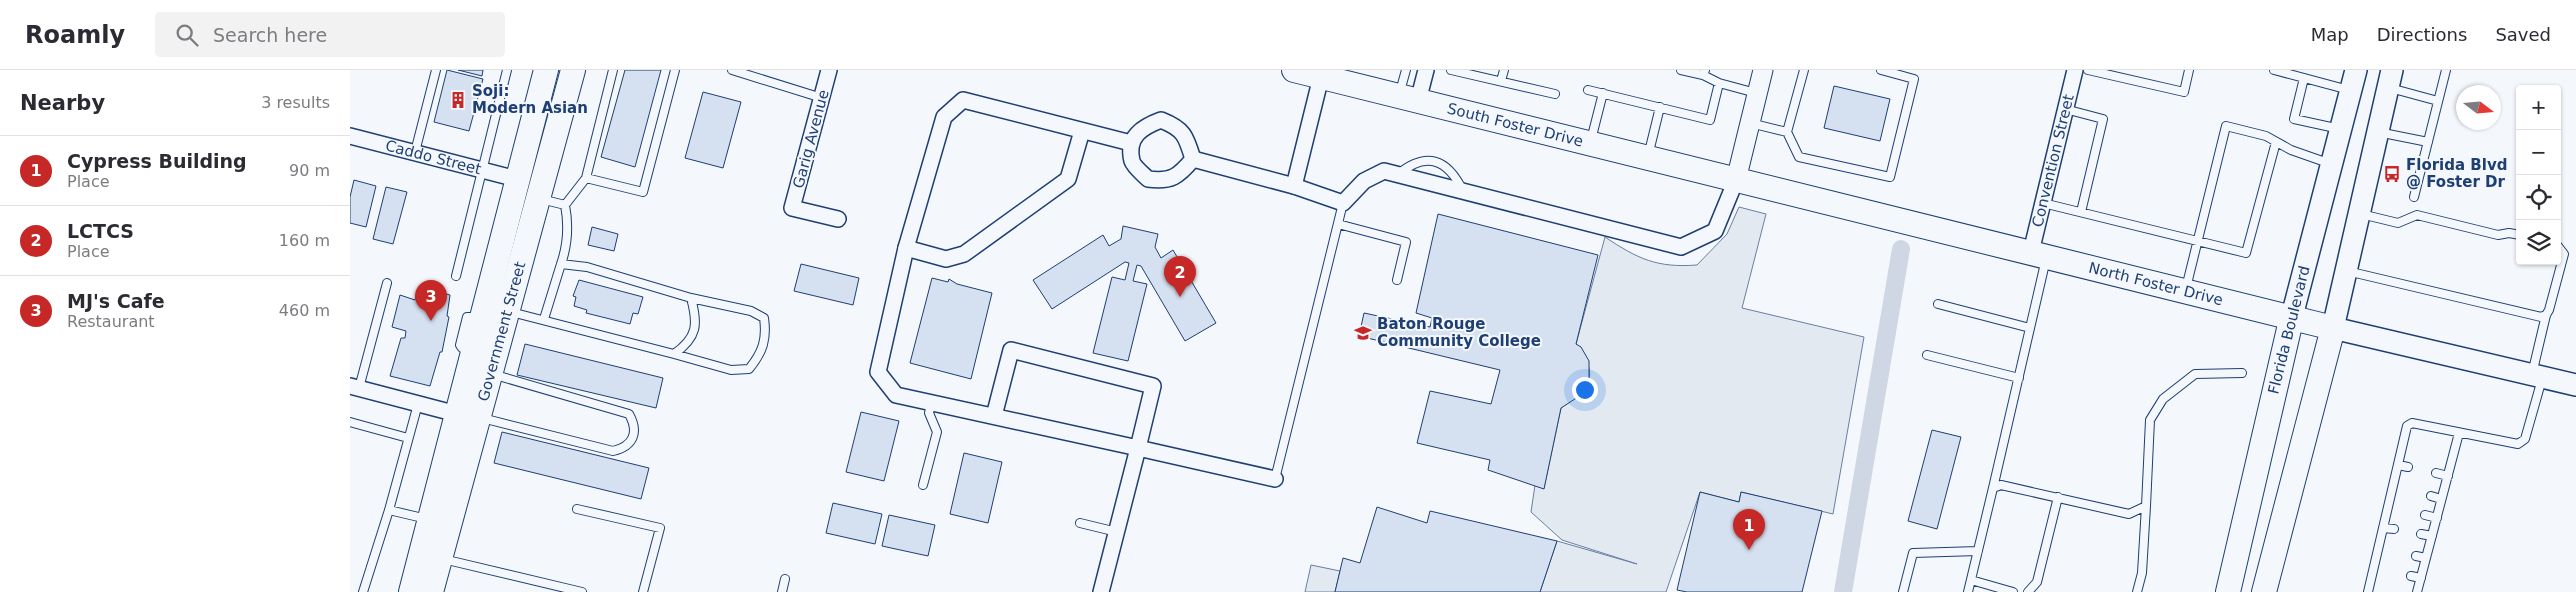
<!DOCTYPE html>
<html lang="en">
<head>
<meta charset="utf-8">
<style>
	:root { --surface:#fff; --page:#f2f2f3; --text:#2b2b33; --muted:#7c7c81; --line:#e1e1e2; --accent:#c62828 }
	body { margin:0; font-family:"DejaVu Sans",sans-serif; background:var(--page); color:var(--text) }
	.controls { position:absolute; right:15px; top:15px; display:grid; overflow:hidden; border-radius:5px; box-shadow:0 1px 4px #0004 }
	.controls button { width:45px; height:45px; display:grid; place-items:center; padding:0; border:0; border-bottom:1px solid var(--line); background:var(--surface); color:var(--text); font:25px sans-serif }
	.compass { position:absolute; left:2106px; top:15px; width:45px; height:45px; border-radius:50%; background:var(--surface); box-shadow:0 1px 4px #0004; rotate:106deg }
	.you { position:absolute; left:1234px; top:319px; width:18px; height:18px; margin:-12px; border:4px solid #fff; border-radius:50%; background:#1a73e8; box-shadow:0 0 0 8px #1a73e833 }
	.badge { display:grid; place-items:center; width:32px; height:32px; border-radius:50%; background:var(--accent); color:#fff; font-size:16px; font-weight:700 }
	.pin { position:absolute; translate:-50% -41px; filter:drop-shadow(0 1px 2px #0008) }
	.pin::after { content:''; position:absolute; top:26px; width:18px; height:15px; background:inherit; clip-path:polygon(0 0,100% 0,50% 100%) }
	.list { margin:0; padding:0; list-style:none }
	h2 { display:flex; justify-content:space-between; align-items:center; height:65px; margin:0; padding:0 20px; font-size:21px }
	h2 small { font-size:16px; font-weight:400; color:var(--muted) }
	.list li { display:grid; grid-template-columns:32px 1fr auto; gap:15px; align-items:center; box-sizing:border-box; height:70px; padding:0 20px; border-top:1px solid var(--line) }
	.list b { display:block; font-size:19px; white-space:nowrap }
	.list p { margin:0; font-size:16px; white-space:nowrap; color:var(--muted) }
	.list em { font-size:16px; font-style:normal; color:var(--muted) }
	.icon { flex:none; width:28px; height:28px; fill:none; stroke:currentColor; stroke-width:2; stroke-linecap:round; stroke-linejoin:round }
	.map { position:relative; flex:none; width:2226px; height:522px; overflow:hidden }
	header { display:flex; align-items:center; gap:30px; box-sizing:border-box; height:70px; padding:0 25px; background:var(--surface); border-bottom:1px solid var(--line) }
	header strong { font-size:24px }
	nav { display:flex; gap:28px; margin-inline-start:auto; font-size:18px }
	.search { width:350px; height:45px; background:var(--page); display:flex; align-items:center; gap:12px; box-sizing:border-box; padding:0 18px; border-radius:5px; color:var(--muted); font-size:19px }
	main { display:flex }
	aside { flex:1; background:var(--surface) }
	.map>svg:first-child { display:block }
	.green { fill:#e3e9f0; stroke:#687fa3 }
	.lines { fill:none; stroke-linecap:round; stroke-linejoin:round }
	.canal { stroke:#cfd7e4; stroke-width:18 }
	.building { fill:#d5e0f0; stroke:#1d3f73 }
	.service-casing { stroke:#1d3f73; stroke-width:10 }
	.minor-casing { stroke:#1d3f73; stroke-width:18 }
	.tertiary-casing { stroke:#1d3f73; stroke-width:21 }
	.secondary-casing { stroke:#1d3f73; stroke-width:24 }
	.primary-casing { stroke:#1d3f73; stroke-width:26 }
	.service { stroke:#f4f7fb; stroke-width:8 }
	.minor { stroke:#f4f7fb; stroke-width:15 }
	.tertiary { stroke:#f4f7fb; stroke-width:19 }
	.secondary { stroke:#f4f7fb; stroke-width:21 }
	.primary { stroke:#f4f7fb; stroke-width:24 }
	.labels { text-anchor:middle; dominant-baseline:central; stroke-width:4; stroke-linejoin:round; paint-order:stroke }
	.poi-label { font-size:15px; font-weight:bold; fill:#1d3f73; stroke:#f4f7fb; text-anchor:start }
	.street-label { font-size:15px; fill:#1d3f73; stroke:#f4f7fb }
</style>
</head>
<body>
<header>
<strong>Roamly</strong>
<div class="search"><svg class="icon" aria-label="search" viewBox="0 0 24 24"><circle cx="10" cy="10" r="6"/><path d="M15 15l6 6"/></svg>Search here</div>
<nav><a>Map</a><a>Directions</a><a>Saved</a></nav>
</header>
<main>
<aside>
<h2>Nearby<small>3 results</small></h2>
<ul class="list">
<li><span class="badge">1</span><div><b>Cypress Building</b><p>Place</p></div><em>90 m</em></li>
<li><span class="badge">2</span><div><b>LCTCS</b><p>Place</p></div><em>160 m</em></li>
<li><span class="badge">3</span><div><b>MJ's Cafe</b><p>Restaurant</p></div><em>460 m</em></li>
</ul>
</aside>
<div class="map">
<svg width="2226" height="522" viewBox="0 0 2226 522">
	<rect width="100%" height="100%" fill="#f4f7fb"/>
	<path class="green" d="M1389,137L1416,144L1392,238L1514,267L1483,444L1391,422L1389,432L1350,422L1316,522H1190L1207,471L1287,494L1212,470L1181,442L1185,415L1194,418L1211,338C1241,317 1250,306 1226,274L1255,167C1288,189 1307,198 1347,195L1377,164Z
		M961,495L990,501L985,522H955Z"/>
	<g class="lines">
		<path class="canal" d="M1493,522L1551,179"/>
	</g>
	<path class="building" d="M97,0L133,9L119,61L84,52Z
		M108,0H133L132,6Z
		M275,0H311L285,97L251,87Z
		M1484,16L1540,29L1530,71L1474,58Z
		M353,22L391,32L373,98L335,88Z
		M4,110L26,116L16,157L0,153V127Z
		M36,117L57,122L43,174L23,169Z
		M1088,144L1248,185L1226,274L1231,277L1239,291V311L1231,325L1211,338L1194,419L1138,400L1140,390L1067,373L1080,321L1141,334L1150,300L1009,266L1014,243L1080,257L1082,248L1066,243Z
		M773,156L808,164L805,177L811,188L823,180L866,253L835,271L791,196L787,195L783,211L797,214L778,291L743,283L762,207L775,210L779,193L775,192L702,239L683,210L753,165L759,176L771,169Z
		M242,157L268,164L264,181L238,175Z
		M451,194L509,208L503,235L444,221Z
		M582,208L598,212L599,209L607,214L642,223L621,309L560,293Z
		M229,210L293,227L288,244L283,243L280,254L236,243L237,240L224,236L226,227L223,226Z
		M69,217L100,225L97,246L99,247L92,282H90L80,316L40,306L51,268H55L56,261L42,257L50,225L65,230Z
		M175,274L313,308L306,338L167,305Z
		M511,342L549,351L534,411L496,402Z
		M1582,360L1611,367L1587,459L1558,451Z
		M152,362L299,398L291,429L144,393Z
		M614,383L652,392L638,453L600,444Z
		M1350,422L1389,432L1391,422L1472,441L1452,522H1337L1327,520Z
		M483,433L532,444L525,474L476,463Z
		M1027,437L1077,453L1080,441L1207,471L1190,522H985L993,488L1010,493Z
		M539,445L585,455L578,486L532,476Z"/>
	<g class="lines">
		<g class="service-casing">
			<path id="service" d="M382,0L472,28
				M1101,0L1205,24
				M1331,0L1353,5
				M1355,0L1353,5L1369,13
				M1454,0L1437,62L1449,87L1540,107L1564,9L1531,0
				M1738,0L1834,22L1839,0
				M1924,0L1999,20
				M1954,8L1944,49L1990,59
				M1151,11L1154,0
				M2040,18L2088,31
				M1238,20L1360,50L1369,13L1406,23
				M1049,25L1056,0
				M1715,39L1753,49L1731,142
				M1400,53L1437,62
				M2028,62L2078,72
				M1241,70L1253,23
				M65,82L86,0
				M1298,86L1310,37
				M1047,105C1076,81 1097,88 1113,121
				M236,108L263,0
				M2064,127L2096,0
				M191,129L215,135L236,108L293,122L325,0
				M1693,133L1896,183L1926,72
				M2011,144L2048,153L2067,145L2148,165L2159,163L2170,165
				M988,154L1056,172L1047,210
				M211,194C218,174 219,156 215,135
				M1997,201L2191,247L2196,245L2199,240L2214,184L2207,175
				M106,206L157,0
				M1836,218L1876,56L1916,66L1941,80L1981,94
				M1588,234L1680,258
				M161,242L324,284C348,267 348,254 341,228L237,197L211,194L194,249
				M120,280L112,278L110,275L117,247H129
				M324,284L381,300L399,299C413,282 417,269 414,248L401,241L341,228
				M1577,285L1669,308
				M2182,304L2196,245
				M9,318L37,213
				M132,348L263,381C284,376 289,362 279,344L142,304
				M0,352L58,368
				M2048,395L2058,397
				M2086,403L2098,406
				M925,409L993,133
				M573,415L587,362L579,343L581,333
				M1643,418L1696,189
				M2081,426L2091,429
				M227,439L310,458L293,522
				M39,440L77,449
				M2075,445L2087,448
				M730,453L767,462
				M2033,458L2044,459
				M2071,464L2082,466
				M2066,486L2076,488
				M93,489L232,522
				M2061,506L2071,508
				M1621,510L1663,522
				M13,522L39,440L68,334
				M432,522L435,509
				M1553,522L1563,483L1628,481
				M1618,522L1643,418L1651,415L1779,444L1796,436L1800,350L1813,329L1845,304L1892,303
				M1678,522L1687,512L1708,427
				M1787,522L1792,503L1796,436
				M2018,522L2057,356L2062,353L2168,374L2175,369L2192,309
				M2067,522L2109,363"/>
		</g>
		<g class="minor-casing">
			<g id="minor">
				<path d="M479,0L442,138L488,149"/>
				<path d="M1068,31L1076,0"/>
				<path d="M811,50C834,59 836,66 843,89C828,107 821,112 798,109C793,104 784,97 782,91C776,67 792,57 811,50Z"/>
				<path id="s1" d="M0,66L167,109"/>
				<path d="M843,89L944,116L993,133L1014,111L1034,101L1331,177L1365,161L1386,110"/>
				<path d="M944,116L971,7"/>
				<path d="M556,178L596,189L614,184L718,109L732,61"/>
				<path id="s2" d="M1681,182L1725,0"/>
				<path d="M0,316L107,344"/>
				<path d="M644,346L661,280L803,316L788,378C708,360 627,343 546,325L528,302L556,178L594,47L613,30L781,73"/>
				<path d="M751,522L788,378L925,409"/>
			</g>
		</g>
		<g class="tertiary-casing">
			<path id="tertiary" d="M1386,110L1413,0"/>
		</g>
		<g class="secondary-casing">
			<path id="secondary" d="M2042,0L1983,258L2226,315
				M1942,246L2006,0"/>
		</g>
		<g class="primary-casing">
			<g id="primary">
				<path id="s3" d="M944,0L1983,258L1914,522"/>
				<path d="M61,522L196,0"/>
				<path id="s4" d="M81,522L223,0"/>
				<path d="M1878,522L1942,246"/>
			</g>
		</g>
		<use href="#service" class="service"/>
		<use href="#minor" class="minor"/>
		<use href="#tertiary" class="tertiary"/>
		<use href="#secondary" class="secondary"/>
		<use href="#primary" class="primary"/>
	</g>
	<defs>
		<g id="building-bare" transform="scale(1.35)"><path d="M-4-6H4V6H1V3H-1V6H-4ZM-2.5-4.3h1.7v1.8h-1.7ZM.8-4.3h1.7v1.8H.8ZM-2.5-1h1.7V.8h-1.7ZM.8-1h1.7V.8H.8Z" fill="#c62828" stroke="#f4f7fb" stroke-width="2.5" paint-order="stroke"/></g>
		<g id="bus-bare" transform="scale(1.35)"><path d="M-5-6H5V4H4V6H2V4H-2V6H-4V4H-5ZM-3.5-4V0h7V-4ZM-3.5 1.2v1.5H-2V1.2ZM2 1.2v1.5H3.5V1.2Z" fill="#c62828" stroke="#f4f7fb" stroke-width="2.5" paint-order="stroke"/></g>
		<g id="university-bare" transform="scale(1.35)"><path d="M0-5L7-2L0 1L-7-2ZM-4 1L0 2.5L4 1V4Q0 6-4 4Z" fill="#c62828" stroke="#f4f7fb" stroke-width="2.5" paint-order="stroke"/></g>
	</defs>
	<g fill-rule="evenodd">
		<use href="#building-bare" x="108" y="30"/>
		<use href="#bus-bare" x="2042" y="104"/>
		<use href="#university-bare" x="1013" y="263"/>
	</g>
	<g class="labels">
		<g class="poi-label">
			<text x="122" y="21">Soji:<tspan x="122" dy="17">Modern Asian</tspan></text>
			<text x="2056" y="95">Florida Blvd<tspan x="2056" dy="17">@ Foster Dr</tspan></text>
			<text x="1027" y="254">Baton Rouge<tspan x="1027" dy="17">Community College</tspan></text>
		</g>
		<g class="street-label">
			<text stroke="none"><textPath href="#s3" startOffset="228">South Foster Drive</textPath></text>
			<text transform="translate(461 69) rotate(-75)">Garig Avenue</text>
			<text stroke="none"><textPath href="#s1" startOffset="86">Caddo Street</textPath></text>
			<text stroke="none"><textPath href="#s2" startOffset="94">Convention Street</textPath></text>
			<text stroke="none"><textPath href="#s3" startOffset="888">North Foster Drive</textPath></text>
			<text transform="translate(1939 260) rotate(-76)">Florida Boulevard</text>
			<text stroke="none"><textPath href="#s4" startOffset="270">Government Street</textPath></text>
		</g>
	</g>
</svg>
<div class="controls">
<button>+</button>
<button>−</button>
<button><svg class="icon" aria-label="locate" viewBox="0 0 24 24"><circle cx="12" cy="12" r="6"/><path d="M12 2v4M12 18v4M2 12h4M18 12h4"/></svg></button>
<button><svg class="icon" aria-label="layers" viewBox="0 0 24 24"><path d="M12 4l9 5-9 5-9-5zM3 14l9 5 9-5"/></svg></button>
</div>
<svg class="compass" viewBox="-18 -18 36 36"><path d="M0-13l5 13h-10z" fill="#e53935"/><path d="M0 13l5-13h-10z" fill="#7c7c81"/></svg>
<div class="you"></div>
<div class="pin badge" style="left:1399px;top:480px">1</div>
<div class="pin badge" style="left:830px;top:227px">2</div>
<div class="pin badge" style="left:81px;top:251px">3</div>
</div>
</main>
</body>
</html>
